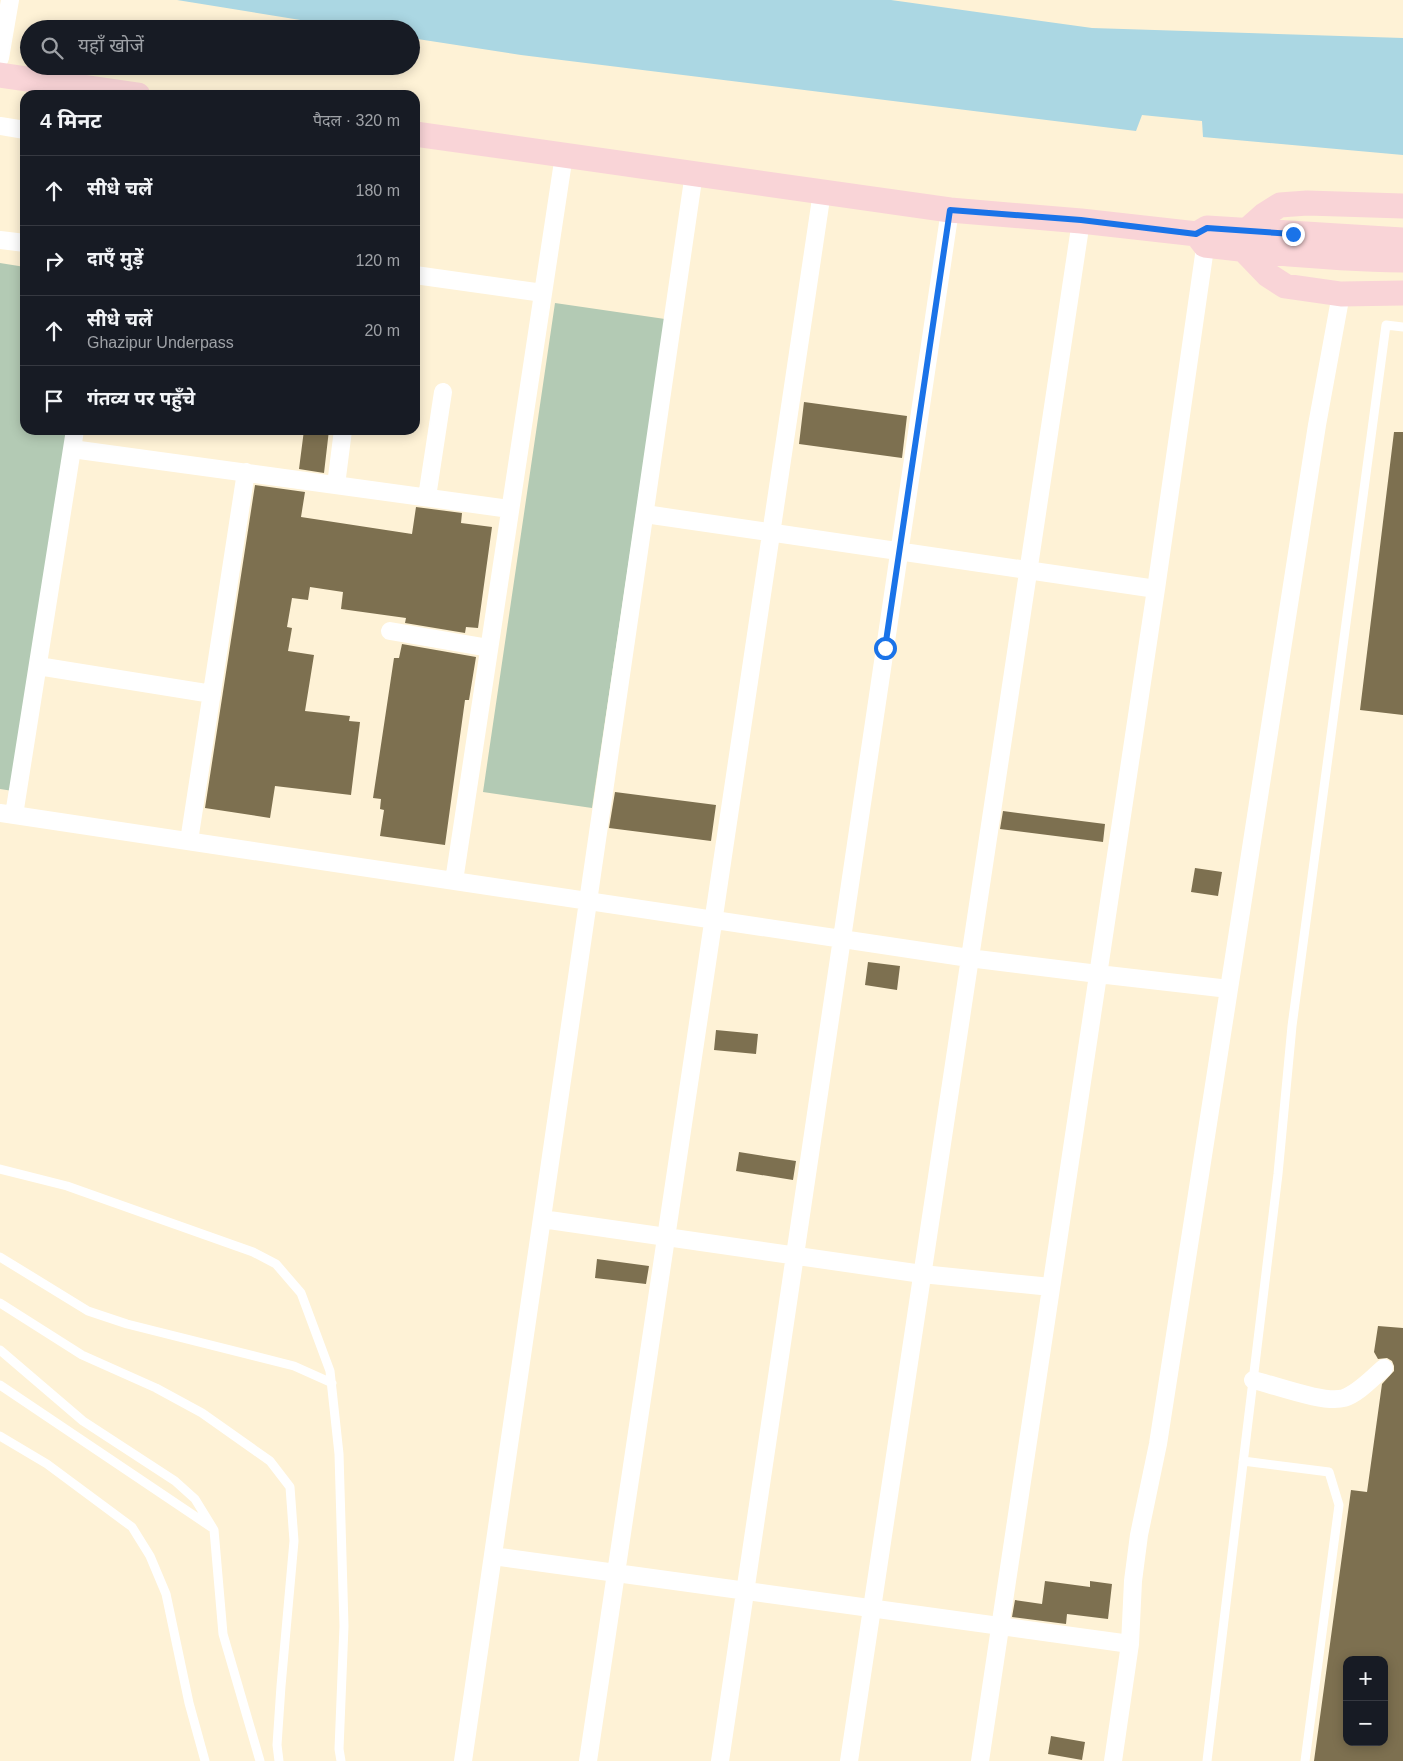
<!DOCTYPE html>
<html lang="hi">
<head>
<meta charset="utf-8">
<style>
	:root { --surface:#171b24; --page:#242831; --text:#f1f3f6; --muted:#9ea1a6; --line:#363941 }
	body { margin:0; font-family:Arial,"Noto Sans Devanagari",sans-serif; background:var(--page); color:var(--text) }
	.controls { position:absolute; right:15px; bottom:15px; display:grid; overflow:hidden; border-radius:10px; box-shadow:0 2px 12px #0003 }
	.controls button { width:45px; height:45px; display:grid; place-items:center; padding:0; border:0; border-bottom:1px solid var(--line); background:var(--surface); color:var(--text); font:25px sans-serif }
	.stop { position:absolute; width:15px; height:15px; margin:-11px; border:4px solid #1a73e8; border-radius:50%; background:#fff }
	.stop.end { background:#1a73e8; border-color:#fff; box-shadow:0 1px 5px #0008 }
	.list { margin:0; padding:0; list-style:none }
	h2 { display:flex; justify-content:space-between; align-items:center; height:65px; margin:0; padding:0 20px; font-size:21px }
	h2 small { font-size:16px; font-weight:400; color:var(--muted) }
	.list li { display:grid; grid-template-columns:32px 1fr auto; gap:15px; align-items:center; box-sizing:border-box; height:70px; padding:0 20px; border-top:1px solid var(--line) }
	.list b { display:block; font-size:19px; white-space:nowrap }
	.list p { margin:0; font-size:16px; white-space:nowrap; color:var(--muted) }
	.list em { font-size:16px; font-style:normal; color:var(--muted) }
	.icon { flex:none; width:28px; height:28px; fill:none; stroke:currentColor; stroke-width:2; stroke-linecap:round; stroke-linejoin:round }
	.map { position:relative; flex:none; width:1403px; height:1761px; overflow:hidden }
	.search { position:absolute; background:var(--surface); box-shadow:0 2px 12px #0003; left:20px; top:20px; width:400px; height:55px; display:flex; align-items:center; gap:12px; box-sizing:border-box; padding:0 18px; border-radius:28px; color:var(--muted); font-size:19px }
	.panel { position:absolute; background:var(--surface); box-shadow:0 2px 12px #0003; left:20px; top:90px; width:400px; height:345px; border-radius:15px }
	.map>svg:first-child { display:block }
	.green { fill:#b3cab4 }
	.water { fill:#abd7e3 }
	.building { fill:#7d7050; fill-rule:evenodd }
	.lines { fill:none; stroke-linecap:round; stroke-linejoin:round }
	.lane { stroke:#fff; stroke-width:9 }
	.street { stroke:#fff; stroke-width:18 }
	.secondary { stroke:#f9d4d7; stroke-width:25 }
	.route { stroke:#1a73e8; stroke-width:6 }
</style>
</head>
<body>
<div class="map">
<svg width="1403" height="1761" viewBox="0 0 1403 1761">
	<rect width="100%" height="100%" fill="#fef2d6"/>
	<path class="green" d="M0,263L25,267V430H68L13,791L0,789Z
		M555,303L665,319L592,808L483,792Z"/>
	<path class="water" d="M177,0H891L1092,28L1403,38V155L1203,137L1202,121L1142,115L1136,131L521,55L411,38V29H356Z"/>
	<path class="building" d="M804,402L907,416L902,458L799,444Z
		M304,430H329L324,473L299,469Z
		M1394,432H1403V715L1360,710Z
		M255,485L305,492L301,517L412,534L416,507L462,513L461,523L492,527L478,628L466,627L465,633L405,623L406,618L341,609L343,592L310,587L308,600L292,598L287,627L292,628L288,651L314,655L305,711L350,716L349,721L360,722L351,795L275,786L270,818L205,808Z
		M402,644L476,657L469,700H465L445,845L380,836L384,810L380,809L381,799L373,798L394,658H399Z
		M615,792L716,805L711,841L609,828Z
		M1003,811L1105,824L1103,842L1000,829Z
		M1195,868L1222,872L1218,896L1191,892Z
		M868,962L900,966L897,990L865,985Z
		M716,1030L758,1034L756,1054L714,1050Z
		M739,1152L796,1161L793,1180L736,1171Z
		M597,1259L649,1266L646,1284L595,1278Z
		M1378,1326L1403,1328V1761H1314L1351,1490L1367,1492L1382,1384L1394,1371V1366L1392,1361L1387,1358L1378,1359L1374,1352ZM1347,1660H1384V1742H1347Z
		M1045,1581L1090,1587V1581L1112,1584L1108,1619L1067,1614L1066,1624L1012,1617L1015,1600L1042,1604Z
		M1051,1736L1085,1742L1082,1760L1048,1754Z"/>
	<g class="lines">
		<path class="lane" d="M0,1169L67,1186L253,1252L276,1264L301,1293L330,1371L339,1454L344,1626L339,1749L341,1761
			M0,1257L88,1311L127,1324L294,1366L332,1383
			M0,1303L82,1355L156,1388L202,1413L270,1461L290,1487L294,1541L281,1686L277,1745L279,1761
			M0,1350L83,1421L175,1481L195,1499L214,1530L223,1634L260,1761
			M0,1385L211,1527
			M0,1436L47,1464L132,1527L150,1556L166,1594L189,1703L205,1761
			M1243,1461L1329,1472L1339,1505L1305,1761
			M1207,1761L1278,1174L1292,1026L1386,325L1403,327"/>
		<path class="street" d="M0,58L10,0
			M0,126L25,130
			M0,240L25,243
			M415,275L543,293
			M72,449L510,509
			M336,485L343,430
			M427,497L443,392
			M645,514L1156,589
			M390,631L489,648
			M38,666L212,694
			M0,813L969,958L1098,974L1229,989
			M14,815L75,430
			M189,841L246,472
			M454,881L564,155
			M542,1219L922,1274L1051,1287
			M1253,1380C1275,1385 1324,1404 1344,1398C1359,1393 1372,1378 1384,1368
			M493,1556L1130,1644
			M463,1761L694,173
			M588,1761L822,192
			M720,1761L950,210
			M849,1761L1081,221
			M980,1761L1156,589L1207,234
			M1113,1761L1130,1644L1133,1581L1139,1535L1158,1444L1317,425L1341,294"/>
		<path class="secondary" d="M0,75L138,95
			M415,134L950,210L1081,221L1197,234L1207,228L1403,240
			M1246,231L1264,215L1280,205L1307,203L1403,206
			M1198,236L1205,245C1271,253 1337,259 1403,260
			M1243,249L1268,275L1285,286L1341,294L1403,293"/>
	</g>
	<g class="lines">
		<path class="route" d="M885,648L950,210L1081,220L1196,234L1207,228L1293,234"/>
	</g>
</svg>
<div class="controls">
<button>+</button>
<button>−</button>
</div>
<div class="stop" style="left:885px;top:648px"></div>
<div class="stop end" style="left:1293px;top:234px"></div>
<div class="search"><svg class="icon" aria-label="search" viewBox="0 0 24 24"><circle cx="10" cy="10" r="6"/><path d="M15 15l6 6"/></svg>यहाँ खोजें</div>
<section class="panel">
<h2>4 मिनट<small>पैदल · 320 m</small></h2>
<ul class="list">
<li><svg class="icon" aria-label="ahead" viewBox="0 0 24 24"><path d="M12 20V5M6 11l6-6 6 6"/></svg><div><b>सीधे चलें</b></div><em>180 m</em></li>
<li><svg class="icon" aria-label="right" viewBox="0 0 24 24"><path d="M7 20v-9h11M14 6l5 5-5 5"/></svg><div><b>दाएँ मुड़ें</b></div><em>120 m</em></li>
<li><svg class="icon" aria-label="ahead" viewBox="0 0 24 24"><path d="M12 20V5M6 11l6-6 6 6"/></svg><div><b>सीधे चलें</b><p>Ghazipur Underpass</p></div><em>20 m</em></li>
<li><svg class="icon" aria-label="arrive" viewBox="0 0 24 24"><path d="M6 21V4h12l-3 4 3 4H6"/></svg><div><b>गंतव्य पर पहुँचे</b></div></li>
</ul>
</section>
</div>
</body>
</html>
